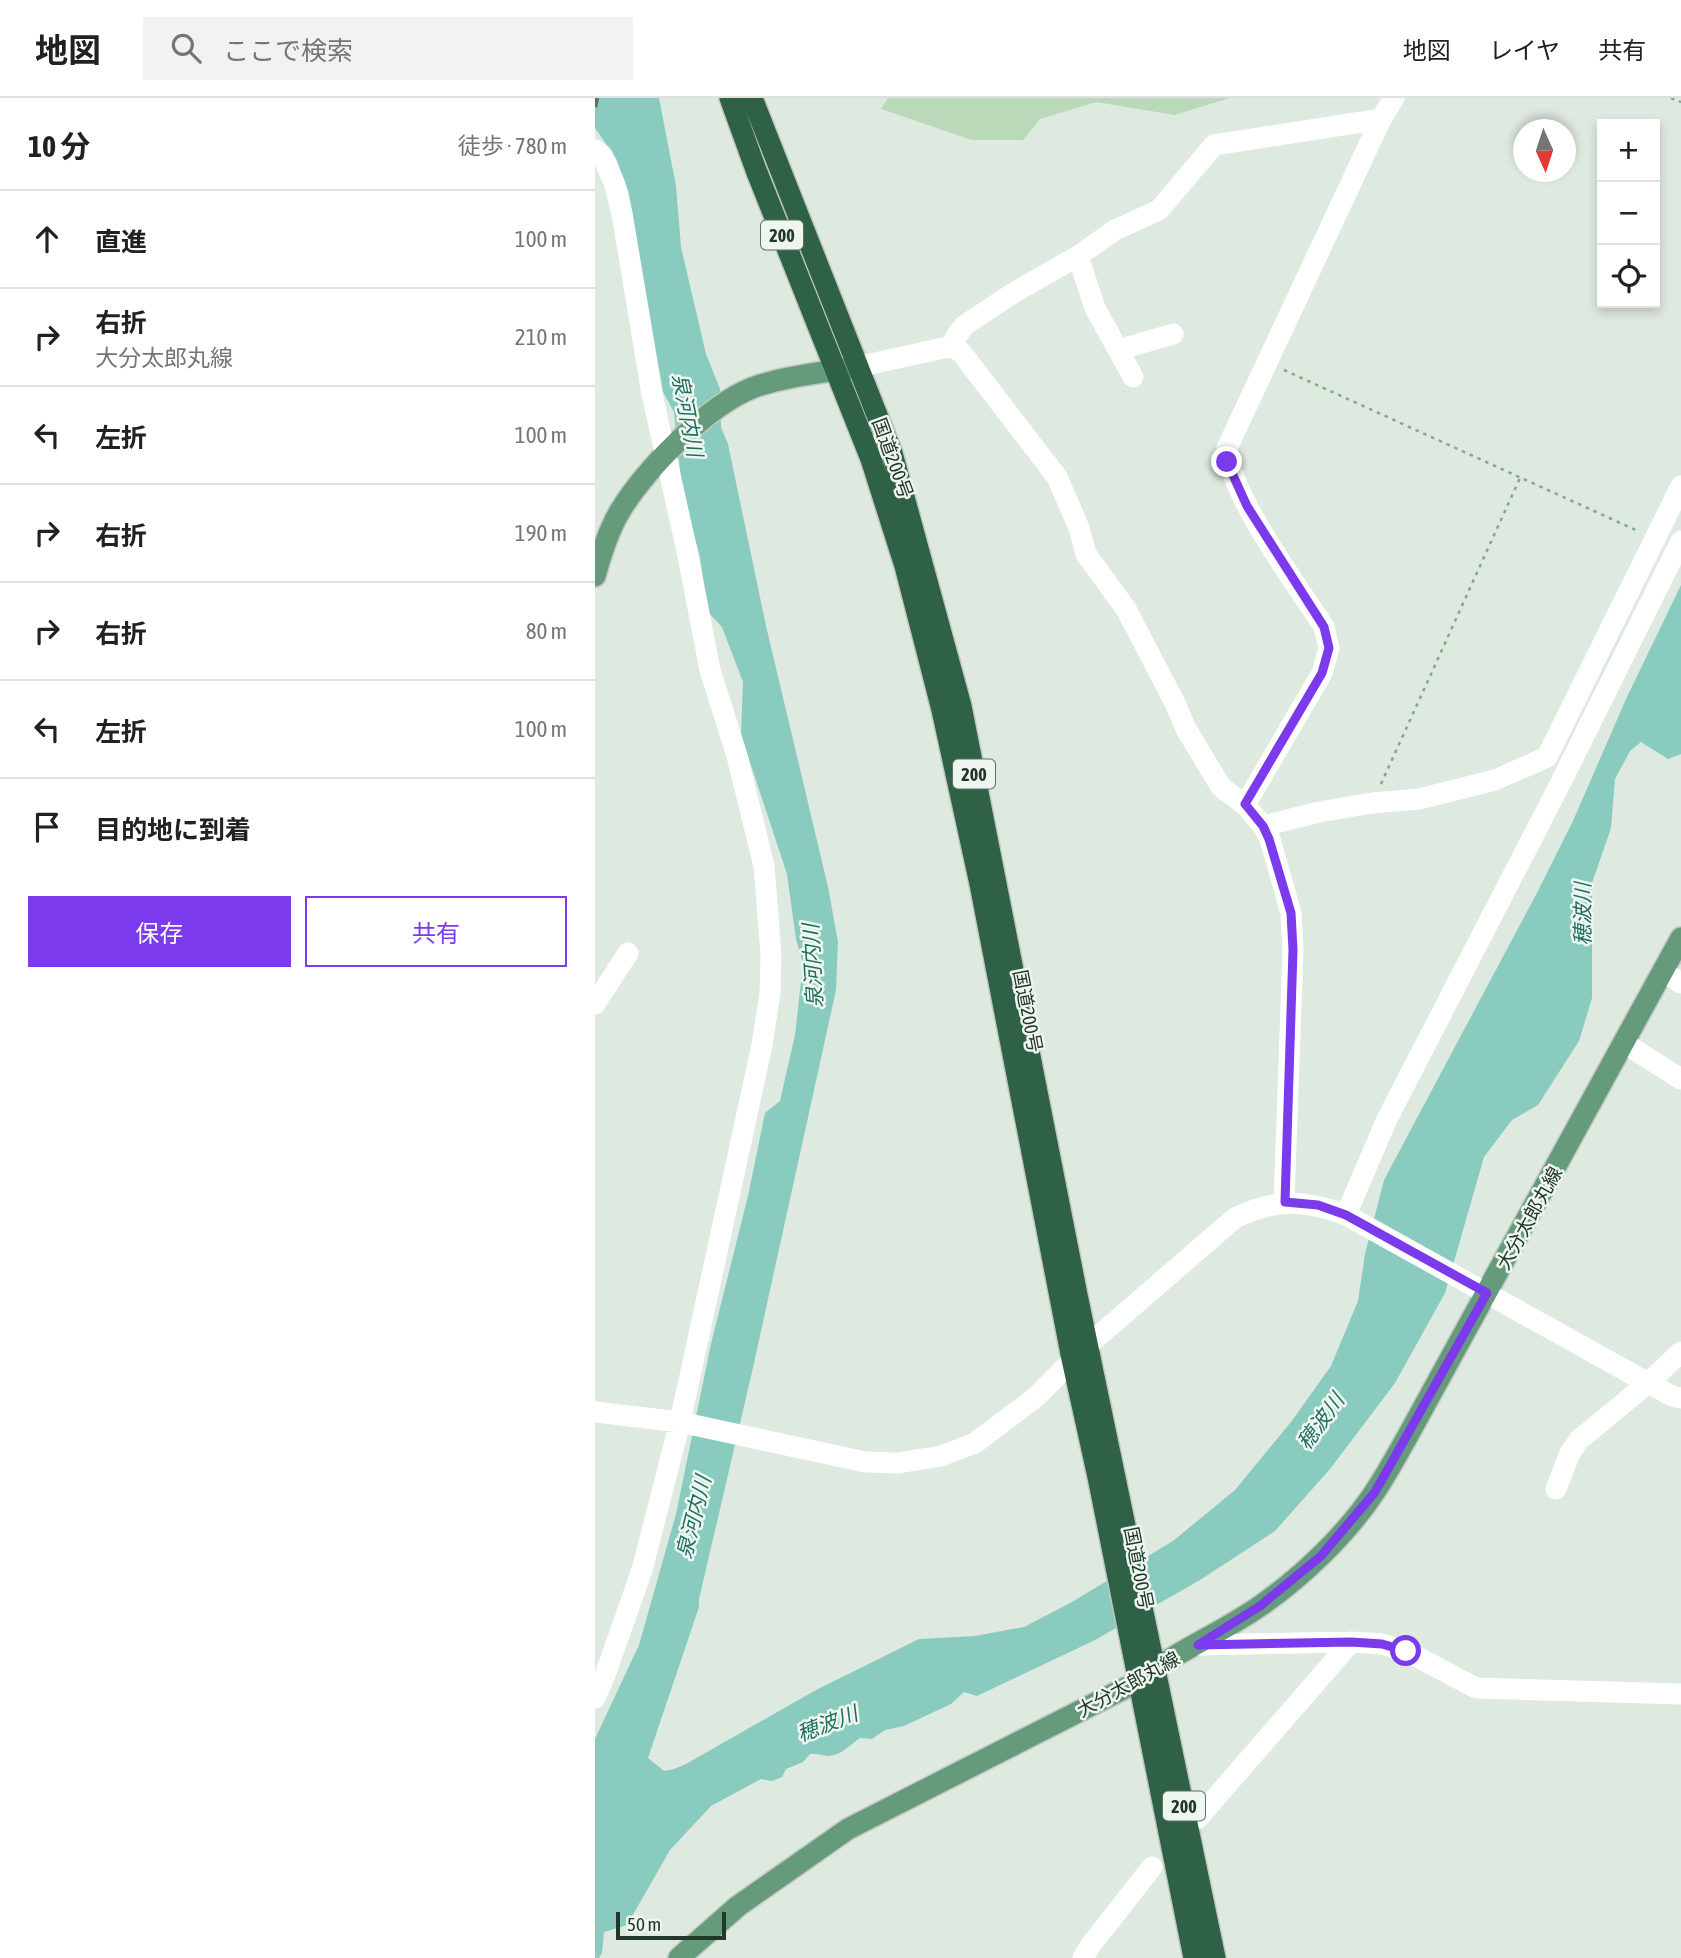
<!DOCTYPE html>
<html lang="ja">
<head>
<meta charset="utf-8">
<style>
	:root { --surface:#fff; --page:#f2f2f2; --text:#202124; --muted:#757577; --line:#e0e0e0; --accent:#7c3aed }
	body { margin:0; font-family:"Asap Condensed","Noto Sans JP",sans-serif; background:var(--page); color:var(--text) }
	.controls { position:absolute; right:21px; top:21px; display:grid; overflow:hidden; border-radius:0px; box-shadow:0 4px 10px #0003 }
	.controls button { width:63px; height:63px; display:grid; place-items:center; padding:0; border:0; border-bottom:2px solid var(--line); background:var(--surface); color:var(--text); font:35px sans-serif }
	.compass { position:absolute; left:918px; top:21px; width:63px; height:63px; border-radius:50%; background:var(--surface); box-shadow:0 4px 10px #0003; rotate:177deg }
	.scale { position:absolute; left:21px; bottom:18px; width:110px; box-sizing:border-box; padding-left:7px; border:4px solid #21372a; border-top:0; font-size:19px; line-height:24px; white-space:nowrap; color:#21372a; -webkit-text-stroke:5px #eef6ef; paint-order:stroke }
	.stop { position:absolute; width:21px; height:21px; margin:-16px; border:5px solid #7c3aed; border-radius:50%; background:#fff }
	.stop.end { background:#7c3aed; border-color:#fff; box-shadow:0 2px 7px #0008 }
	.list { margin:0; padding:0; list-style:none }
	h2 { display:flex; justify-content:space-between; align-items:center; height:91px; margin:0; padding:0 28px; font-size:30px }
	h2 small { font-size:23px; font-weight:400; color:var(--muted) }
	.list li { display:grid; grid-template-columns:46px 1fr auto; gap:21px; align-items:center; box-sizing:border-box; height:98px; padding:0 28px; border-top:2px solid var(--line) }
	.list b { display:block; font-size:26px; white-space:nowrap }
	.list p { margin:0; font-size:23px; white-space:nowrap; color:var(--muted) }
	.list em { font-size:23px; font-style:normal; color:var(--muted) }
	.actions { display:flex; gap:14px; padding:21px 28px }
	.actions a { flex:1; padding:16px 0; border:2px solid var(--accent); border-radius:0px; text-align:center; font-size:24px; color:var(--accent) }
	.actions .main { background:var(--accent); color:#fff }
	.icon { flex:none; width:38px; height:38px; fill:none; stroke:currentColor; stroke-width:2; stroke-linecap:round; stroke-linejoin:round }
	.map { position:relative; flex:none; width:1086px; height:1860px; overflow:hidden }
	header { display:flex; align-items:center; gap:42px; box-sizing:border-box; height:98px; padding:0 35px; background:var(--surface); border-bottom:2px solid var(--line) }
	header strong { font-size:33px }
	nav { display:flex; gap:38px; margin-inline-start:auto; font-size:24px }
	.search { width:490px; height:63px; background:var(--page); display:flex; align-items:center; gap:18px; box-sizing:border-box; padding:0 24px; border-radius:0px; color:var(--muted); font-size:26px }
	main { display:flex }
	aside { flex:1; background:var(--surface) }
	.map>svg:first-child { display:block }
	.green { fill:#bad9b8 }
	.water { fill:#89cbbf }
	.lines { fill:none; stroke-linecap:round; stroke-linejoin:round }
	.major-casing { stroke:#c1c7c3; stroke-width:24 }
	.highway-casing { stroke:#c1c7c3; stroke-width:24 }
	.path { stroke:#81aa8f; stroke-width:2.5; stroke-dasharray:3.5 5; stroke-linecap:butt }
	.minor { stroke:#fff; stroke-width:21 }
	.major { stroke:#659b7b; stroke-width:21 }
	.highway { stroke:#2f6146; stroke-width:21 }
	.rail { stroke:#5b7364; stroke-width:4.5; stroke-dasharray:14 7; stroke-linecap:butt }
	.route { stroke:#7c3aed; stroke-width:9 }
	.labels { text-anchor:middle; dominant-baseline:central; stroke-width:5; stroke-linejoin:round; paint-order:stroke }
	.shield { fill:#eef6ef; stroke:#5e7065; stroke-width:2 }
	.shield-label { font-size:18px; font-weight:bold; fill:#21372a }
	.street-label { font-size:19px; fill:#21372a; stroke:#eef6ef }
	.water-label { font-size:21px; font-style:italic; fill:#206e61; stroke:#eef6ef }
</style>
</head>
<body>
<header>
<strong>地図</strong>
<div class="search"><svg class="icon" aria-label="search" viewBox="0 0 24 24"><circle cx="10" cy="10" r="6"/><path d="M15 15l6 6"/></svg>ここで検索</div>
<nav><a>地図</a><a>レイヤ</a><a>共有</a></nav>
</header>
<main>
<aside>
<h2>10 分<small>徒歩 · 780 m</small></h2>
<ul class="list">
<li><svg class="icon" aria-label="ahead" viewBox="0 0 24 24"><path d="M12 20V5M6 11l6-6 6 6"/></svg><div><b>直進</b></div><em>100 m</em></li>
<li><svg class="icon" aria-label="right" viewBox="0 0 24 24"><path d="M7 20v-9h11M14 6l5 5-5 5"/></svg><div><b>右折</b><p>大分太郎丸線</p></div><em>210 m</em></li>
<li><svg class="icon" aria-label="left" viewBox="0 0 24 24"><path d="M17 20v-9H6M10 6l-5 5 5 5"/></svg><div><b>左折</b></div><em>100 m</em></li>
<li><svg class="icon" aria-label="right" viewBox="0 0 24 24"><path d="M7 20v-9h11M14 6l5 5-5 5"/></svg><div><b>右折</b></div><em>190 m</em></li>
<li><svg class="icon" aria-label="right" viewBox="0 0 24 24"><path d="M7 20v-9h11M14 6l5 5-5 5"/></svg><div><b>右折</b></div><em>80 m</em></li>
<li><svg class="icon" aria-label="left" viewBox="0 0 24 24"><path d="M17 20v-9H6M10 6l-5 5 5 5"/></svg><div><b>左折</b></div><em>100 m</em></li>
<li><svg class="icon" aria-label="arrive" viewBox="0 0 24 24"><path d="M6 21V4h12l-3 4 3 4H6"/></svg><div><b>目的地に到着</b></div></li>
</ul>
<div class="actions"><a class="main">保存</a><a>共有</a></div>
</aside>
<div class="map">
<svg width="1086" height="1860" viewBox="0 0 1086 1860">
	<rect width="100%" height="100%" fill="#dee9e0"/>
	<path class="green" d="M293,0H634L580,17L501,4L445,21L428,42H377L286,11Z"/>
	<path class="water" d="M0,0H64L81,88L86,149L111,256L125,291L126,329L133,346L171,528L233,789L243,844L241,892L157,1274L104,1501V1509L53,1660L69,1673L79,1671L91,1666L221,1592L324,1541L380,1538L429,1529L477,1504L578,1443L640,1392L696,1324L736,1268L763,1203L770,1156L789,1082L944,791L978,723L1031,601L1086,487V656L1073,661L1046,644L1035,653L1020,681L1016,730L997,785V900L984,943L943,1007L917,1022L889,1059L850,1195L800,1285L735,1371L680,1433L605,1482L500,1542L382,1598L369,1594L356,1606L309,1628L290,1632L277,1641L265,1640C254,1647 248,1657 233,1658C227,1658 221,1655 215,1656L208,1664L191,1671L187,1679L177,1683L166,1681L116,1708L75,1752L32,1827L9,1834L7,1855L4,1860H0V1641L44,1547L81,1416L116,1246L153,1098L170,1015L185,1003L200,937L208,866L201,841L192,776L146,637L148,584L127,529L112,513L105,459L87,392L79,314L68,294L34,95L21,60L0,30Z"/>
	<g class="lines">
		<g class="major-casing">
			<path id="major" d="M0,478C6,456 13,433 25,413C50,372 112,308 157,290C189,278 228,275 262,269
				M84,1860L143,1808L253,1731L542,1584C579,1554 625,1536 665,1508C707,1479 753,1435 781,1392C794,1372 805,1352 816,1332L1086,840"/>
		</g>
		<g class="highway-casing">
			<path id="highway" d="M135,0L161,72L276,361L310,468L347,612L385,786L477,1261L503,1379L599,1860
				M157,0L297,355L366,608L482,1197L620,1860"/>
		</g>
		<path class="path" d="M1076,0L1086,4
			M689,272L1043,433
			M786,686L925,380"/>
		<path class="minor" d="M0,52L7,57L20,87L27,116L57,296L92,453L115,572L142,658L169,768L176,856L175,895L167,947L85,1324L47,1472L10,1577L0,1600
			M483,158L500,210L538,279
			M357,249L360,240L370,227L420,194L483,158L520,132L564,112L619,47L786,21
			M523,252L578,236
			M262,269L348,250L357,249L366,254L462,379L484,430L491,456L531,511L580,605L591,631L626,689L650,707L668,728L675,741L696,815L698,852L689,1104
			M650,707L727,575L734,550L729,529C702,487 634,396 632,350L786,21L799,0
			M668,728L724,714L777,705L824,701L900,682L952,659L1086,388
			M1068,874L1086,885
			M0,906L33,855
			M1029,945L1086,981
			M751,1117L792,1021L962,692L1086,443
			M0,1314L85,1324L270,1364L303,1365L346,1358L380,1345L441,1299L493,1247L640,1120C681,1100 709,1102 751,1117L1053,1285L1077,1298L1086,1300
			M961,1391L975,1355L984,1342L1053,1285L1086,1254
			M603,1547L756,1544L787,1546L811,1553L881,1590L1086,1596
			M603,1720L756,1544
			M488,1860L495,1848L557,1769"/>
		<use href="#major" class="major"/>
		<use href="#highway" class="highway"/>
		<path class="rail" d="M0,9L2,0"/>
	</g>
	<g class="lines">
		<path class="route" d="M632,364L652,408L729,529L734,550L727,575L650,706L668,728L674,741L696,815L698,852L690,1104L723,1107L751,1117L892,1195L780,1394L726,1458L665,1508L603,1547L756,1544L787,1546L811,1553"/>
	</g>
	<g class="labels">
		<g class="shield">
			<rect x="166" y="122.5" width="42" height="29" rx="5"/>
			<rect x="358" y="661.5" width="42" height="29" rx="5"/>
			<rect x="568" y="1693.5" width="42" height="29" rx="5"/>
		</g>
		<g class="shield-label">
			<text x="187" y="137">200</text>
			<text x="379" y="676">200</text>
			<text x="589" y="1708">200</text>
		</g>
		<g class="street-label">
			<text transform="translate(298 360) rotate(70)">国道200号</text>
			<text transform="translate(433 913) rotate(79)">国道200号</text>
			<text transform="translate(934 1120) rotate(-61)">大分太郎丸線</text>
			<text transform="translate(544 1470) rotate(79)">国道200号</text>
			<text transform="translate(533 1586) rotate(-29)">大分太郎丸線</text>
		</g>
		<g class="water-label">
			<text transform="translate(93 317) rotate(79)">泉河内川</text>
			<text transform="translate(987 816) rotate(-90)">穂波川</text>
			<text transform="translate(217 868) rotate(-93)">泉河内川</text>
			<text transform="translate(725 1323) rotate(-54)">穂波川</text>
			<text transform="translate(98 1419) rotate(-76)">泉河内川</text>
			<text transform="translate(232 1625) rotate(-21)">穂波川</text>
		</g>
	</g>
</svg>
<div class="controls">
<button>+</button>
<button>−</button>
<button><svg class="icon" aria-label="locate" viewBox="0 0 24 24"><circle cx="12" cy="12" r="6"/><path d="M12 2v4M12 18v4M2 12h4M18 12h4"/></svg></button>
</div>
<svg class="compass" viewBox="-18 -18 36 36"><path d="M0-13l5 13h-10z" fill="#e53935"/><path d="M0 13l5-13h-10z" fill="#757577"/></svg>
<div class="scale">50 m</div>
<div class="stop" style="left:811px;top:1553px"></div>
<div class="stop end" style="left:632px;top:364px"></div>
</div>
</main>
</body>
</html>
